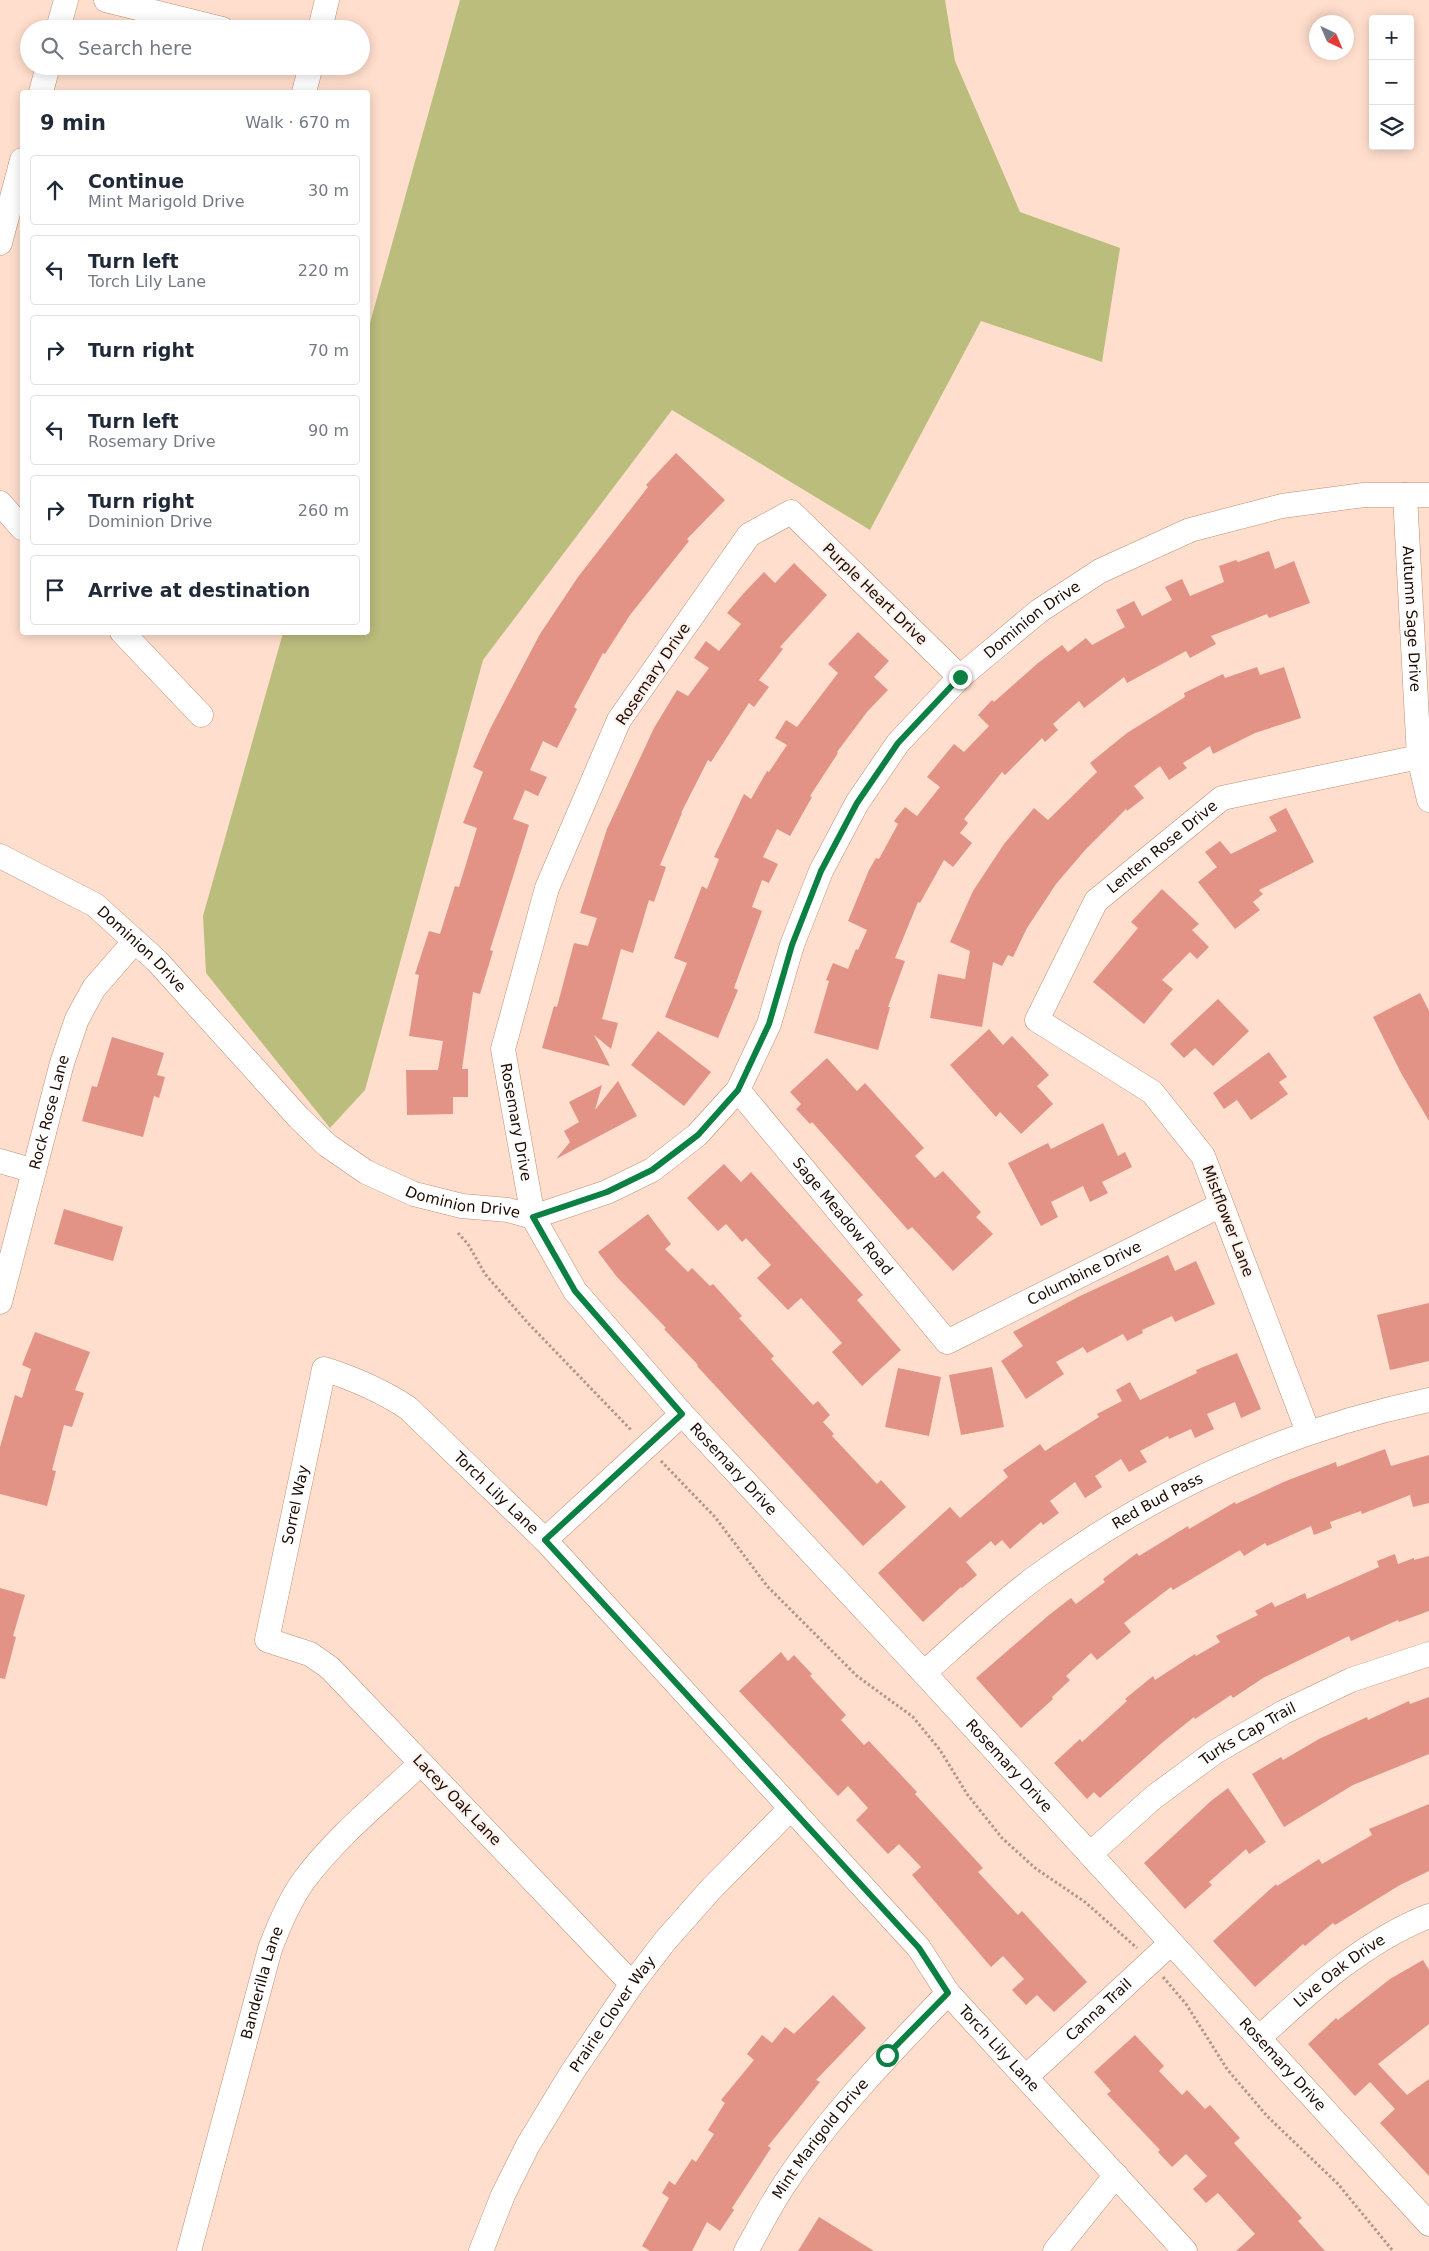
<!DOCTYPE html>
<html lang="en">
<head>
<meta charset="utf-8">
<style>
	:root { --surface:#fff; --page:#f2f2f3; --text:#1f2937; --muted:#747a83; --line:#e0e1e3 }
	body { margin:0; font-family:"DejaVu Sans",sans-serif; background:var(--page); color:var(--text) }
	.controls { position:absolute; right:15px; top:15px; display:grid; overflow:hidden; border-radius:5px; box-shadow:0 2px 12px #0003 }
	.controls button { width:45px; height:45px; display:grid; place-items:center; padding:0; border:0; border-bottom:1px solid var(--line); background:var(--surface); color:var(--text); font:25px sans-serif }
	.compass { position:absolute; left:1309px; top:15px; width:45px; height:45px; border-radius:50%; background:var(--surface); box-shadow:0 2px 12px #0003; rotate:136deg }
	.stop { position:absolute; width:15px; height:15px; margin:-11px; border:4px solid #0b8043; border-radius:50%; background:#fff }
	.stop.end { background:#0b8043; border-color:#fff; box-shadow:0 1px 5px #0008 }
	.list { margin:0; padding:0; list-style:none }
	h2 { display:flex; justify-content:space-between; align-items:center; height:65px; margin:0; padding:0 20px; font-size:21px }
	h2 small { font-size:16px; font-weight:400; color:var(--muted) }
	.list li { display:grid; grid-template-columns:32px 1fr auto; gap:15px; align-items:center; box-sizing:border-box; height:70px; margin:0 10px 10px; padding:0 10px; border:1px solid var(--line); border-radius:5px }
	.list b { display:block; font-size:19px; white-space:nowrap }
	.list p { margin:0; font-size:16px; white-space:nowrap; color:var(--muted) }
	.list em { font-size:16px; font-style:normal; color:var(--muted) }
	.icon { flex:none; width:28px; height:28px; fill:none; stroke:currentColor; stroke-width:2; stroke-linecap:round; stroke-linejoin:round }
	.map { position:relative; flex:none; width:1429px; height:2251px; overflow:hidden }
	.search { position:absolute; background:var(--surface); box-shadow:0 2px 12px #0003; left:20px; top:20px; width:350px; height:55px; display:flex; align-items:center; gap:12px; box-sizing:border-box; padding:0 18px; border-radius:28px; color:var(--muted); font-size:19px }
	.panel { position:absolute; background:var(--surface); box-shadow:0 2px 12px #0003; left:20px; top:90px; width:350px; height:545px; border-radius:5px }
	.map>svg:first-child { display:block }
	.green { fill:#bbbd7d }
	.building { fill:#e39386 }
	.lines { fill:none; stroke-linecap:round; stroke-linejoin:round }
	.minor-casing { stroke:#c18f74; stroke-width:25 }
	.path { stroke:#b29688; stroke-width:3; stroke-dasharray:2.5 2.5; stroke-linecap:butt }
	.minor { stroke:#fff; stroke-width:24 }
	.route { stroke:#0b8043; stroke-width:6 }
	.labels { text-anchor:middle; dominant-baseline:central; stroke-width:4; stroke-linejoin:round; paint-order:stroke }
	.street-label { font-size:15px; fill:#1e0c03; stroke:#fcf0eb }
</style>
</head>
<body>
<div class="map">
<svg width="1429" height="2251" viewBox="0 0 1429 2251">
	<rect width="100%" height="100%" fill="#ffdecd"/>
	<path class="green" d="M460,0H945L955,61L1020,212L1120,248L1102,362L981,321L870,530L672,410L483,660L365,1090L330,1128L206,973L203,916L283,633L368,632V330Z"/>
	<path class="building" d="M676,453L725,500L687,539L689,541L630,615L605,654L603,653L574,707L577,709L557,748L543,741L530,770L547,777L538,796L525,790L513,819L529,825L490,950L493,951L480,994L473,992L462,1069H468V1097H453V1114L407,1115L406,1070H438L443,1041L409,1036L419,975L415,974L429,931L440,934L455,886L459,887L477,828L463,823L483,772L473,767L491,727L540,634L578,577L648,487L646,485Z
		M1269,551L1275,569L1294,561L1310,603L1269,618L1267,614L1211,636L1216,644L1190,658L1186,651L1127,683L1124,677L1084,708L1079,701L1053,724L1058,730L1045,742L1042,738L1005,775L1002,772L964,819L968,823L960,833L972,843L953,867L944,860L920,903L918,902L895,958L905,961L888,1007H890L878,1050L814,1033L829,981L826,980L833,963L848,969L856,949L858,950L867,930L848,921L869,870L876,858L879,859L898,824L894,821L905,807L917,816L940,787L927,777L954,744L964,752L989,726L978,715L992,700L994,702L1038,663L1062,645L1068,652L1086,638L1092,645L1125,627L1116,610L1134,601L1142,616L1172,600L1165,587L1182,579L1190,596L1224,582L1219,566L1236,560L1238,562Z
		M794,563L827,595L780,647L783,649L759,680L769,687L754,707L749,703L711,762L708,760L681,813H682L660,865L666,867L654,902L649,900L633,953L621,949L602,1019L618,1023L611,1049L594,1035L610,1066L542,1048L554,1006L557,1007L574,943L588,946L597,918L580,913L607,829L654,728L677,690L688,696L709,668L694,658L706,641L719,651L741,624L727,613L743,594L764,572L775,583Z
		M858,632L889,661L874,677L888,690L867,712L837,752L838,753L810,796L812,797L790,836L777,829L763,857L778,864L769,883L762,880L752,907L762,911L734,988L738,990L718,1038L665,1017L687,963L674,958L702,886L707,889L719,859L714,857L744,794L751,799L767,771L769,772L787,745L775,738L786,720L797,727L838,673L828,664Z
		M1257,667L1260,675L1284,667L1301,718L1255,733L1213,754L1210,746L1183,763L1187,768L1169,780L1160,766L1134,786L1144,798L1127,811L1126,809L1086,849L1056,884L1027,928L1013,957L1008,955L1002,966L993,962L982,1027L930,1018L938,974L965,979L970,951L950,942L973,891L1004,844L1034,808L1048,820L1097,772L1090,763L1127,733L1185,697L1184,693L1223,674L1225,678Z
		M1286,808L1314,862L1259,890L1263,894L1253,902L1260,910L1235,929L1198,882L1217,867L1205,852L1220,841L1231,854L1277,831L1269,817Z
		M1162,889L1199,924L1192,930L1209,947L1197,959L1190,952L1162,980L1173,989L1144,1024L1093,982L1138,928L1131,922Z
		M1420,993L1429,1011V1121L1401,1073L1373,1017Z
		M1218,999L1249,1031L1213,1066L1195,1048L1184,1058L1170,1044Z
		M989,1029L1003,1045L1012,1036L1049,1075L1037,1086L1053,1104L1021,1134L1000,1112L996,1117L950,1065Z
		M658,1031L711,1072L684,1106L631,1065Z
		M112,1037L164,1053L157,1075L165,1077L159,1098L154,1096L143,1137L82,1121L92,1086L97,1087Z
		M1269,1052L1287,1077L1279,1082L1288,1094L1251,1120L1237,1100L1224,1109L1213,1093Z
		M827,1058L857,1091L865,1083L924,1148L915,1156L935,1178L943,1171L981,1212L976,1217L993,1234L953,1271L912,1227L908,1230L812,1122L810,1124L796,1109L801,1104L790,1092Z
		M618,1081L637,1116L556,1159L570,1142L564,1131L579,1122L569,1102L602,1085L595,1110Z
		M1103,1123L1118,1156L1125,1152L1132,1167L1102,1182L1108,1193L1090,1202L1083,1186L1051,1202L1058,1217L1041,1226L1008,1163L1048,1143L1051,1149Z
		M724,1164L741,1182L751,1172L863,1295L857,1300L901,1350L862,1386L832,1352L842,1343L801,1298L788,1310L757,1278L771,1265L746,1238L742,1242L726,1224L718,1231L687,1198Z
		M64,1209L123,1227L113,1261L54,1244Z
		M648,1214L671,1244L665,1249L688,1272L692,1268L710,1286L713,1284L742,1316L739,1318L774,1356L771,1359L813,1405L818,1401L830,1415L823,1422L834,1434L832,1436L877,1484L881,1480L906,1507L863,1546L697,1366L698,1365L664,1329L666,1328L617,1277L598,1252Z
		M1168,1255L1175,1271L1196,1261L1215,1304L1175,1322L1172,1316L1142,1330L1143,1333L1127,1341L1123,1334L1087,1353L1083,1347L1056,1362L1064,1374L1026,1399L1001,1361L1023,1346L1013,1332L1078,1297Z
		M1429,1303V1361L1390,1370L1377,1315Z
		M35,1332L90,1352L75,1390L84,1393L72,1427L64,1425L52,1470L56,1471L47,1506L0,1494V1447L15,1395L22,1398L31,1369L22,1365Z
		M1237,1353L1261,1409L1241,1418L1235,1402L1207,1414L1214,1429L1195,1438L1191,1429L1169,1439L1168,1436L1140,1451L1147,1462L1129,1472L1121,1459L1095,1476L1102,1487L1085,1498L1075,1482L1050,1501L1059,1513L1043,1525L1041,1522L1010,1549L1002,1540L995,1546L991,1541L966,1562L977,1575L962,1588L961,1587L923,1622L878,1573L950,1507L960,1518L1008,1477L1003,1470L1040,1444L1045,1451L1099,1417L1097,1414L1122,1401L1116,1390L1130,1382L1140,1400L1197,1373L1196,1370Z
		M992,1367L1004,1427L961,1435L949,1375Z
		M898,1368L941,1377L929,1436L885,1427Z
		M1385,1449L1391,1466L1429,1455V1503L1413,1507L1410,1495L1362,1514L1361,1511L1330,1522L1332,1528L1314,1535L1311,1526L1267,1546L1265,1543L1244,1556L1240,1550L1173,1590L1171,1587L1124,1623L1131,1632L1097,1660L1091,1653L1066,1676L1070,1680L1052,1697L1053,1699L1021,1728L976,1678L1049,1615L1071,1598L1076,1604L1105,1582L1103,1579L1137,1553L1139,1556L1188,1526L1189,1529L1235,1502L1236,1504L1286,1481L1336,1462L1337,1467Z
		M1395,1554L1398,1564L1414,1558V1560L1429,1556V1611L1399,1622L1398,1620L1351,1641L1349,1636L1263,1678L1233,1698L1231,1695L1195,1719L1194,1717L1163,1742L1100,1798L1094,1792L1087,1799L1054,1763L1080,1739L1082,1742L1127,1701L1125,1699L1153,1676L1155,1680L1195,1654L1196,1656L1220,1642L1216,1636L1258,1615L1255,1611L1272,1602L1275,1607L1305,1593L1307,1599L1379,1567L1377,1561Z
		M0,1588L25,1595L13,1636L16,1637L5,1679L0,1678Z
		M781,1652L788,1661L794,1655L812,1674L810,1676L846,1715L841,1720L864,1745L869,1741L917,1792L915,1794L983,1868L978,1872L1018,1915L1022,1911L1087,1982L1054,2012L1037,1995L1026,2005L1012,1990L1024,1979L1003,1956L991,1967L912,1875L921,1867L899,1844L888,1854L856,1820L868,1808L848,1786L838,1796L739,1691Z
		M1429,1697V1754L1353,1785L1284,1827L1252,1774L1281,1757L1283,1760L1319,1739L1367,1717L1368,1720L1409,1701L1410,1704Z
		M1228,1788L1266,1842L1249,1854L1246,1849L1209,1882L1212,1885L1185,1909L1144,1863L1211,1801Z
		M1429,1804V1871L1400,1885L1335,1925L1333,1923L1305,1946L1303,1944L1255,1987L1213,1941L1276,1884L1277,1886L1319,1859L1322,1864L1372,1835L1369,1829Z
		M1423,1960L1429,1970V2024L1378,2064L1407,2095L1429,2079V2176L1380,2123L1395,2109L1370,2082L1355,2096L1308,2044L1336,2018L1338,2020L1390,1979Z
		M833,1995L866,2028L816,2080L820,2082L768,2146L771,2148L732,2208L734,2210L720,2231L707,2222L692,2251H650L642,2246L669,2198L662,2193L669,2181L675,2185L692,2159L696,2162L714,2134L708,2130L725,2103L721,2100L754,2060L747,2054L762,2035L772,2043L785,2027L794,2034Z
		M1135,2035L1164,2066L1159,2071L1182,2095L1187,2090L1205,2109L1210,2105L1240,2138L1234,2143L1302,2218L1298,2221L1325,2251H1236L1255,2234L1218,2193L1206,2203L1193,2189L1207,2176L1186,2154L1172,2167L1158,2152L1160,2150L1107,2094L1111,2091L1094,2072Z
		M819,2217L874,2251H798Z"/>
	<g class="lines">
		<g class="minor-casing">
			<g id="minor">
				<path d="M106,0L222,29"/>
				<path d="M58,29L66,0"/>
				<path d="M320,29L327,0"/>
				<path d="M41,92L48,66"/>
				<path d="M304,92L311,66"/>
				<path d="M0,243L22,160"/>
				<path id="s1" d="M1405,495L1419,757L1429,800"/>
				<path d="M0,503L22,528"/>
				<path d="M122,632L201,715"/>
				<path id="s2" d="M960,677L791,512L749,535L619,720L547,888L503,1049L533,1217L575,1291L682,1414L924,1673L1429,2224"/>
				<path id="s3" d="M0,856L95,905L157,961L299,1118L327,1145L366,1172L414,1194L462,1206L508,1210L533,1217L607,1192L652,1170L697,1135L738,1090L769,1024L792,945L821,871L857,803L898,743L960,677L1039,611L1100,571L1190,530L1282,506L1364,495H1429"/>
				<path id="s4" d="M738,1090L947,1342L1221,1205"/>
				<path d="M0,1161L34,1171"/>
				<path id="s5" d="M0,1302L62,1063L77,1019L94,988L135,941"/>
				<path id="s6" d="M1308,1432L1203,1156L1152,1092L1037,1020L1096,901L1222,798L1419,757"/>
				<path d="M545,1540L682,1414"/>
				<path id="s7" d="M924,1673C960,1641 997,1606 1036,1577C1153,1491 1286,1430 1429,1400"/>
				<path id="s8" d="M1090,1854L1154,1797L1215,1752L1284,1712L1351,1680L1429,1654"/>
				<path id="s9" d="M632,1984L330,1668L310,1654L267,1640L324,1369C355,1379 381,1390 408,1408L545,1540L919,1948L948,1993L1185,2251"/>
				<path id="s10" d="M1259,2038C1310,1991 1363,1942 1429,1916"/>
				<path id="s11" d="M1026,2077L1171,1943"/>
				<path id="s12" d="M189,2251L270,1949C279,1925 289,1901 304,1880C337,1836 382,1800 421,1763"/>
				<path id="s13" d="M481,2251L503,2195L528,2145L571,2074L632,1984L665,1941L711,1889L791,1808"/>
				<path id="s14" d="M746,2251C758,2230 769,2208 782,2188C829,2116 889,2054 948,1993"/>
				<path d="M1055,2251L1116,2175"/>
			</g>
		</g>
		<path class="path" d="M458,1233L468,1244L485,1274L527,1322L632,1431
			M661,1461L715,1517L767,1586L857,1676L913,1717L940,1750L967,1794L1002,1838L1035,1868L1085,1902L1137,1948
			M1163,1977L1186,2004L1227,2069L1267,2116L1338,2184L1393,2251"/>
		<use href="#minor" class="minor"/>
	</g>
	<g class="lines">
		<path class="route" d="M887,2055L948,1993L919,1948L545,1540L682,1414L575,1291L533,1217L607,1192L652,1170L698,1135L738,1090L769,1024L792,945L821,871L857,803L898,743L960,677"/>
	</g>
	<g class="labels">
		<g class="street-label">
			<text transform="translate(875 594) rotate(44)">Purple Heart Drive</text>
			<text stroke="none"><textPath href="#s1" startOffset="124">Autumn Sage Drive</textPath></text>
			<text stroke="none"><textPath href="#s3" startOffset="1476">Dominion Drive</textPath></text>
			<text transform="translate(653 674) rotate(-56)">Rosemary Drive</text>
			<text stroke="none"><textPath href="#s6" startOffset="731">Lenten Rose Drive</textPath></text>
			<text stroke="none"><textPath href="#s3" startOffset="171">Dominion Drive</textPath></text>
			<text stroke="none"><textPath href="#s5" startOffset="196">Rock Rose Lane</textPath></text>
			<text stroke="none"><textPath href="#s2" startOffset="934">Rosemary Drive</textPath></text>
			<text stroke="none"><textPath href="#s3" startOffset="591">Dominion Drive</textPath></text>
			<text stroke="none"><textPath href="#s4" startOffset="164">Sage Meadow Road</textPath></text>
			<text transform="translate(1228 1221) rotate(69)">Mistflower Lane</text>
			<text stroke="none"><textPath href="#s4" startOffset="481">Columbine Drive</textPath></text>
			<text stroke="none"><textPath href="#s2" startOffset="1354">Rosemary Drive</textPath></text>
			<text stroke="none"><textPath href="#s9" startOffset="999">Torch Lily Lane</textPath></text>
			<text stroke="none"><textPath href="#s7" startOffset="291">Red Bud Pass</textPath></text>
			<text stroke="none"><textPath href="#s9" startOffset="645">Sorrel Way</textPath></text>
			<text stroke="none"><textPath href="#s8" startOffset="199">Turks Cap Trail</textPath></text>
			<text stroke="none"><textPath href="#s2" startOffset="1759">Rosemary Drive</textPath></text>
			<text transform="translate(457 1800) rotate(46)">Lacey Oak Lane</text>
			<text stroke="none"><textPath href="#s10" startOffset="105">Live Oak Drive</textPath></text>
			<text stroke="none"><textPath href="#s12" startOffset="278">Banderilla Lane</textPath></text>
			<text stroke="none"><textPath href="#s11" startOffset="99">Canna Trail</textPath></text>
			<text stroke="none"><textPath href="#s13" startOffset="272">Prairie Clover Way</textPath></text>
			<text stroke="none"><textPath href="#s9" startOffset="1749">Torch Lily Lane</textPath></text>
			<text stroke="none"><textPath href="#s2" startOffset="2164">Rosemary Drive</textPath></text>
			<text stroke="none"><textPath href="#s14" startOffset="135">Mint Marigold Drive</textPath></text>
		</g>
	</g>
</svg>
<div class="controls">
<button>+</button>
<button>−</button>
<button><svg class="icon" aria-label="layers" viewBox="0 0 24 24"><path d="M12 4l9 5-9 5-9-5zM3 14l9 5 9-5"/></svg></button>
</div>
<svg class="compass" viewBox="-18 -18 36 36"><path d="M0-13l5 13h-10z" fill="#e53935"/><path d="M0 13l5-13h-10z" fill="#747a83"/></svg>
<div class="stop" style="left:887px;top:2055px"></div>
<div class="stop end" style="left:960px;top:677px"></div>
<div class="search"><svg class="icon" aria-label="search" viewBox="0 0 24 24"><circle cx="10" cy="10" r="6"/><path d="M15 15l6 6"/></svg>Search here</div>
<section class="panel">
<h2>9 min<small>Walk · 670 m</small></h2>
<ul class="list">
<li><svg class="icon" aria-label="ahead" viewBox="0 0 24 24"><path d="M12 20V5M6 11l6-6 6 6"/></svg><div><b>Continue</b><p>Mint Marigold Drive</p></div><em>30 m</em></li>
<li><svg class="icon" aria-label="left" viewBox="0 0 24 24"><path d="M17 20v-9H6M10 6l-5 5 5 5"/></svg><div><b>Turn left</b><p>Torch Lily Lane</p></div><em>220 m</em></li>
<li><svg class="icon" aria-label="right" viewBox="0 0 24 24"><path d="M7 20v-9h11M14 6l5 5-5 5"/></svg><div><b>Turn right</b></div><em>70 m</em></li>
<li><svg class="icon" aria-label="left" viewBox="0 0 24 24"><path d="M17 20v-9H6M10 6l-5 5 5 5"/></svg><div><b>Turn left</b><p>Rosemary Drive</p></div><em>90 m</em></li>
<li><svg class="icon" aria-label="right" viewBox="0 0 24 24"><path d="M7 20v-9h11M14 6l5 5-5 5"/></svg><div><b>Turn right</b><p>Dominion Drive</p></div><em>260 m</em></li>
<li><svg class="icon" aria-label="arrive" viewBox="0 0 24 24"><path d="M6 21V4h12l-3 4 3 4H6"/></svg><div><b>Arrive at destination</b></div></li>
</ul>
</section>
</div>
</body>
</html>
